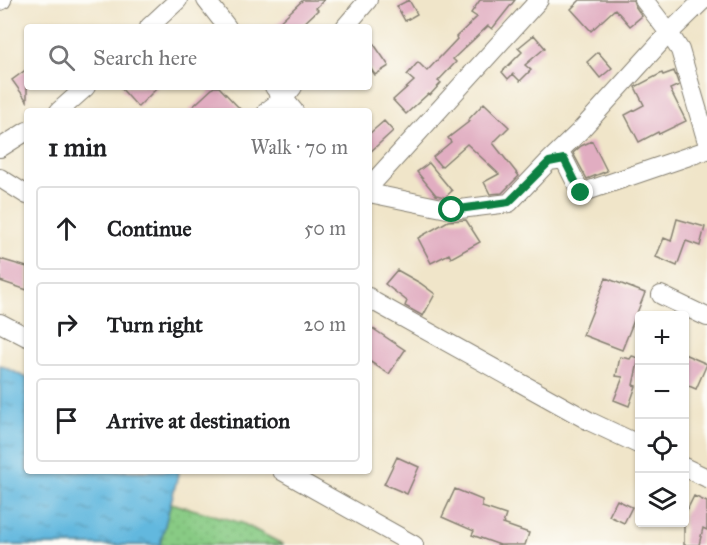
<!DOCTYPE html>
<html lang="en">
<head>
<meta charset="utf-8">
<style>
	:root { --surface:#fff; --page:#f6f6f6; --text:#202124; --muted:#757577; --line:#e0e0e0 }
	body { margin:0; font-family:"IM FELL Great Primer",serif; background:var(--page); color:var(--text) }
	.controls { position:absolute; right:18px; bottom:18px; display:grid; overflow:hidden; border-radius:6px; box-shadow:0 2px 4px #0004 }
	.controls button { width:54px; height:54px; display:grid; place-items:center; padding:0; border:0; border-bottom:2px solid var(--line); background:var(--surface); color:var(--text); font:30px sans-serif }
	.stop { position:absolute; width:18px; height:18px; margin:-14px; border:4px solid #0b8043; border-radius:50%; background:#fff }
	.stop.end { background:#0b8043; border-color:#fff; box-shadow:0 2px 6px #0008 }
	.list { margin:0; padding:0; list-style:none }
	h2 { display:flex; justify-content:space-between; align-items:center; height:78px; margin:0; padding:0 24px; font-size:26px }
	h2 small { font-size:20px; font-weight:400; color:var(--muted) }
	.list li { display:grid; grid-template-columns:39px 1fr auto; gap:18px; align-items:center; box-sizing:border-box; height:84px; margin:0 12px 12px; padding:0 12px; border:2px solid var(--line); border-radius:6px }
	.list b { display:block; font-size:22px; white-space:nowrap }
	.list em { font-size:20px; font-style:normal; color:var(--muted) }
	.icon { flex:none; width:33px; height:33px; fill:none; stroke:currentColor; stroke-width:2; stroke-linecap:round; stroke-linejoin:round }
	.map { position:relative; flex:none; width:707px; height:545px; overflow:hidden }
	.search { position:absolute; background:var(--surface); box-shadow:0 2px 4px #0004; left:24px; top:24px; width:348px; height:66px; display:flex; align-items:center; gap:15px; box-sizing:border-box; padding:0 21px; border-radius:6px; color:var(--muted); font-size:22px }
	.panel { position:absolute; background:var(--surface); box-shadow:0 2px 4px #0004; left:24px; top:108px; width:348px; height:366px; border-radius:6px }
	.map>svg:first-child { display:block }
	.grass { fill:url(#grass-dots); stroke:#527450; stroke-width:1.5 }
	.water { fill:url(#water-ripples); stroke:#3f6a7d; stroke-width:1.5 }
	.building { fill:#e1adc1 }
	.lines { fill:none; stroke-linecap:round; stroke-linejoin:round }
	.street-casing { stroke:#868072; stroke-width:20 }
	.street { stroke:#fff; stroke-width:18 }
	.route { stroke:#0b8043; stroke-width:8 }
</style>
</head>
<body>
<div class="map">
<svg width="707" height="545" viewBox="0 0 707 545">
	<defs>
		<pattern id="grass-dots" width="8" height="8" patternUnits="userSpaceOnUse" patternTransform="scale(1.5)"><rect width="8" height="8" fill="#88cb84"/><path d="M2 2h.1M6 6h.1" fill="none" stroke="#75ae71" stroke-width="1.8" stroke-linecap="round"/></pattern>
		<pattern id="water-ripples" width="26" height="14" patternUnits="userSpaceOnUse" patternTransform="scale(1.5)"><rect width="26" height="14" fill="#62b8de"/><path d="M2 4q2-2 4 0t4 0M15 11q2-2 4 0t4 0" fill="none" stroke="#5095b3"/></pattern>
	</defs>
	<rect width="100%" height="100%" fill="#fdfcf7"/>
	<filter id="ink" filterUnits="userSpaceOnUse"><feTurbulence type="fractalNoise" baseFrequency=".0167" numOctaves="2"/><feDisplacementMap in="SourceGraphic" scale="12" xChannelSelector="R" yChannelSelector="G"/><feConvolveMatrix kernelMatrix="1 2 1 2 8 2 1 2 1" color-interpolation-filters="sRGB"/></filter>
	<filter id="wash" filterUnits="userSpaceOnUse"><feTurbulence type="fractalNoise" baseFrequency=".008" numOctaves="4" result="noise"/><feDisplacementMap in="SourceGraphic" scale="24" xChannelSelector="R" yChannelSelector="G"/><feGaussianBlur stdDeviation="1.35" result="paint"/><feColorMatrix in="noise" values="0 0 0 0 0 0 0 0 0 0 0 0 0 0 0 0 0 1.4 0 .05"/><feComposite in="paint" operator="in"/></filter>
	<g filter="url(#wash)">
		<rect width="100%" height="100%" fill="#f0e5c9"/>
		<path class="grass" d="M0,455L27,471H57L242,523L284,545H0Z"/>
		<path class="water" d="M0,365L27,378V471H179L160,545H0Z"/>
		<g id="blocks">
			<path class="building" d="M303,0H324L316,8L318,10L300,27H274Z
				M409,0L417,14L405,21L397,6Z
				M480,0H515L492,29L488,26L453,59L456,62L438,81L441,83L430,95L428,94L406,114L393,100L414,81L407,75L418,62L427,71L457,39L456,37L477,17L471,13Z
				M580,0H633L635,6L642,16L630,26L615,9L591,31L571,9Z
				M534,35L545,48L525,65L531,70L520,81L513,74L508,79L502,72L522,52L518,48Z
				M369,37L389,66L375,75L369,66Z
				M598,52L612,68L600,78L587,62Z
				M27,69V101L12,80Z
				M674,71L679,85L670,89L686,121L659,134L658,132L639,142L625,115L644,105L635,87L662,73L663,75Z
				M120,87H158L138,107Z
				M214,87H219L242,111H188Z
				M484,103L509,127L493,143L519,176L502,193L490,194L484,182L499,174L467,144L441,167L433,157L451,142L448,138L470,121L468,120Z
				M384,121L393,131L369,153V134Z
				M592,141L607,171L587,179L573,153L581,146Z
				M429,163L452,191L445,197L436,195L417,172Z
				M677,219L705,227L700,246L686,241L677,266L656,257L664,238L671,241Z
				M466,220L480,242L451,258L449,254L431,263L418,238L448,221Z
				M0,259L27,267V290L0,281Z
				M397,270L420,283L435,294L423,316L405,306L407,301L385,284Z
				M606,278L645,293L622,350L583,335Z
				M369,326L405,350L389,374L369,361Z
				M684,354L707,364L696,389L684,384Z
				M632,356L639,358L633,385L636,386L629,406L614,400L623,377L616,376L620,357L630,359Z
				M397,457L419,467L407,494L384,484Z
				M455,489L482,500V507L506,515L503,524L529,533L525,545H500L472,535L474,531L442,517Z
				M694,496L707,502V530L703,528L699,545H684V516Z
				M617,500L632,507L624,523L609,516Z"/>
		</g>
	</g>
	<g filter="url(#ink)">
		<use href="#blocks" fill-opacity="0" stroke="#868072" stroke-width="1.5"/>
		<g class="lines">
			<g class="street-casing">
				<path id="street" d="M206,0L227,27
					M644,0L669,33L680,50L707,142
					M0,1L2,0
					M149,27L178,0
					M345,27L368,0
					M274,87L294,111
					M59,111L86,87
					M267,111L283,99L293,87
					M0,148L27,131
					M549,161L579,132L669,33L703,0
					M0,178L27,195
					M369,187L539,0
					M369,193L452,210L509,203L549,161L564,159L581,193L707,150
					M661,295L707,317
					M369,297L373,301L591,422L640,445
					M0,323L27,337
					M684,467L707,478
					M282,471L414,545"/>
			</g>
			<use href="#street" class="street"/>
		</g>
	</g>
	<g class="lines" filter="url(#ink)">
		<path class="route" d="M452,210L509,202L549,162L564,159L581,193"/>
	</g>
</svg>
<div class="controls">
<button>+</button>
<button>−</button>
<button><svg class="icon" aria-label="locate" viewBox="0 0 24 24"><circle cx="12" cy="12" r="6"/><path d="M12 2v4M12 18v4M2 12h4M18 12h4"/></svg></button>
<button><svg class="icon" aria-label="layers" viewBox="0 0 24 24"><path d="M12 4l9 5-9 5-9-5zM3 14l9 5 9-5"/></svg></button>
</div>
<div class="stop" style="left:452px;top:210px"></div>
<div class="stop end" style="left:581px;top:193px"></div>
<div class="search"><svg class="icon" aria-label="search" viewBox="0 0 24 24"><circle cx="10" cy="10" r="6"/><path d="M15 15l6 6"/></svg>Search here</div>
<section class="panel">
<h2>1 min<small>Walk · 70 m</small></h2>
<ul class="list">
<li><svg class="icon" aria-label="ahead" viewBox="0 0 24 24"><path d="M12 20V5M6 11l6-6 6 6"/></svg><div><b>Continue</b></div><em>50 m</em></li>
<li><svg class="icon" aria-label="right" viewBox="0 0 24 24"><path d="M7 20v-9h11M14 6l5 5-5 5"/></svg><div><b>Turn right</b></div><em>20 m</em></li>
<li><svg class="icon" aria-label="arrive" viewBox="0 0 24 24"><path d="M6 21V4h12l-3 4 3 4H6"/></svg><div><b>Arrive at destination</b></div></li>
</ul>
</section>
</div>
</body>
</html>
